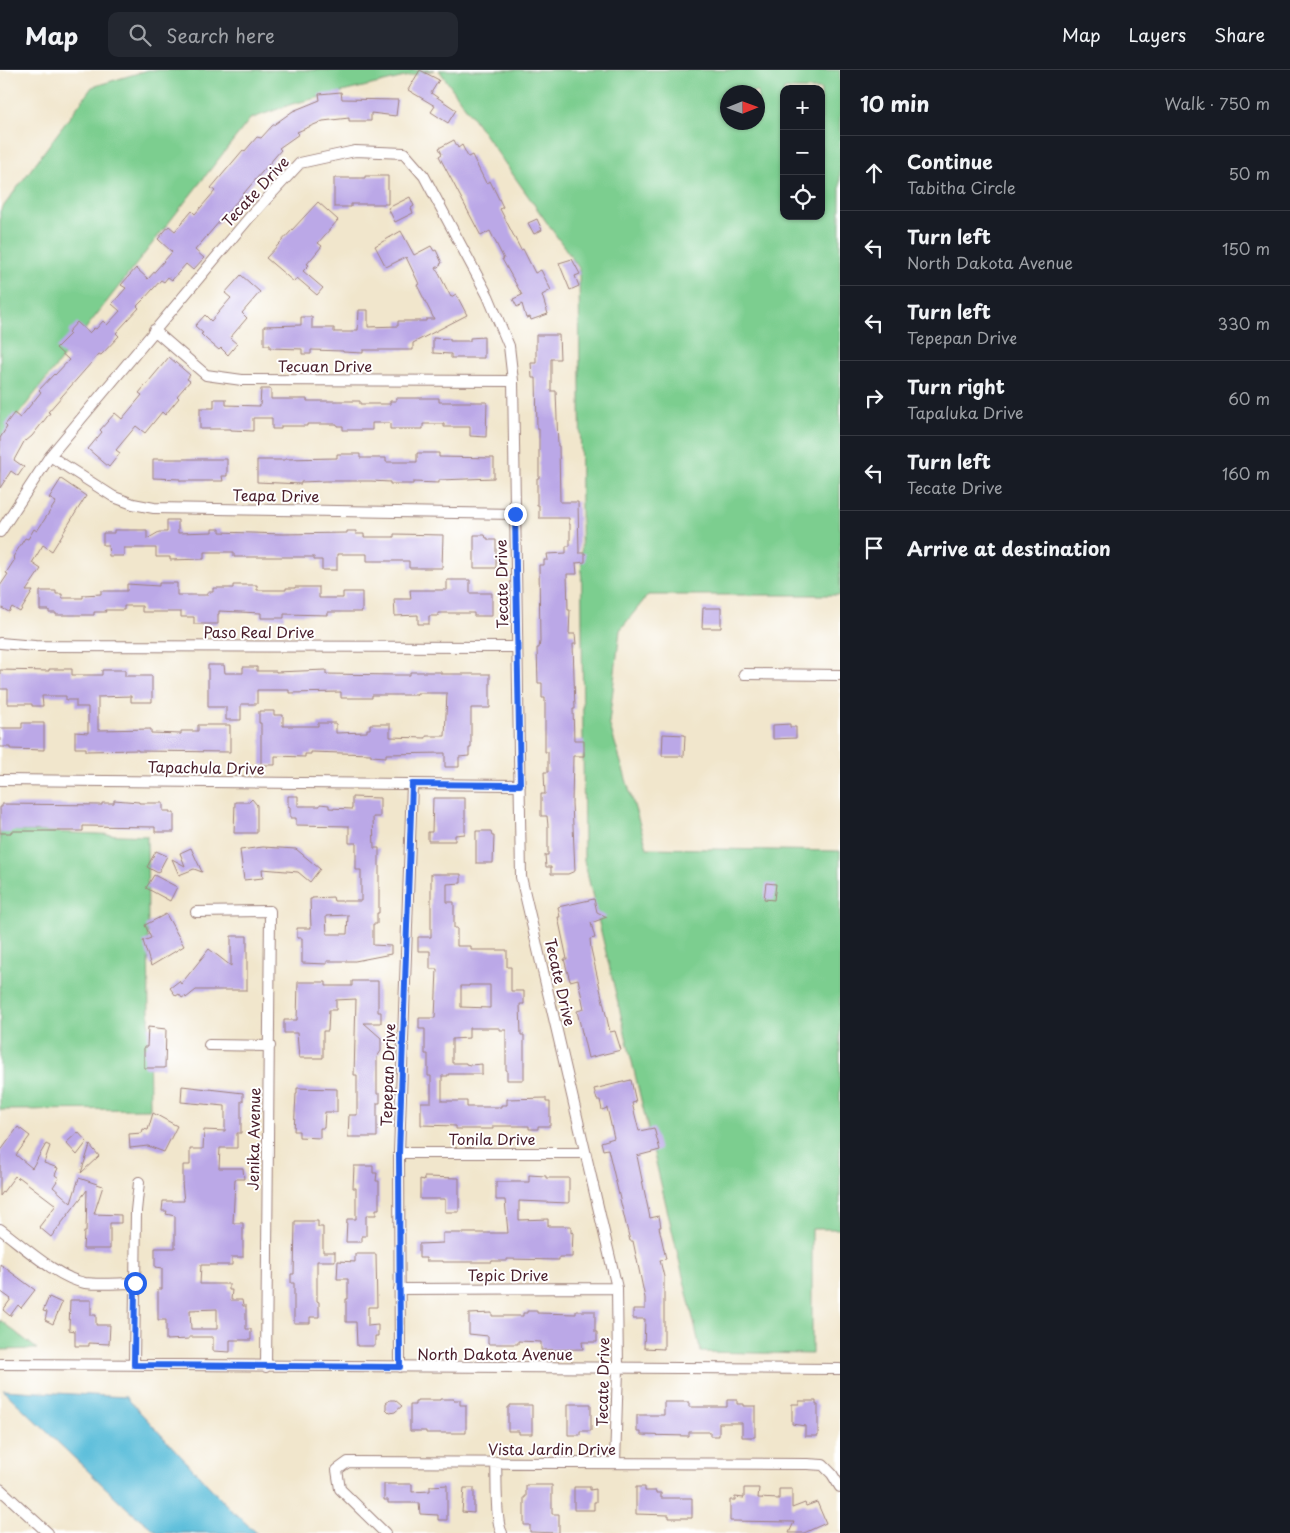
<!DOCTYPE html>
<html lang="en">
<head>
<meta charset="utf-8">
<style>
	:root { --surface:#171b24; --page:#242831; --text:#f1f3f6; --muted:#9ea1a6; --line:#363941 }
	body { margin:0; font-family:"Playpen Sans",sans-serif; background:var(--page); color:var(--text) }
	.controls { position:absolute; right:15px; top:15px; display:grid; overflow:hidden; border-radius:10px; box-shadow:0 1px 4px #0004 }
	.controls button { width:45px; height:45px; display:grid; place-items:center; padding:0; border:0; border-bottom:1px solid var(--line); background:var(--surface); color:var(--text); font:25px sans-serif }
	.compass { position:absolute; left:720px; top:15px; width:45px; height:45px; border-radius:50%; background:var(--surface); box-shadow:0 1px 4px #0004; rotate:89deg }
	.stop { position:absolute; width:15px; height:15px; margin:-11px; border:4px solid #2563eb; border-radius:50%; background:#fff }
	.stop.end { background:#2563eb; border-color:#fff; box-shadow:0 1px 5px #0008 }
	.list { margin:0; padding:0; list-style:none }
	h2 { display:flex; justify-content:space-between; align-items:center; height:65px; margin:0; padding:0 20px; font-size:21px }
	h2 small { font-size:16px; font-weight:400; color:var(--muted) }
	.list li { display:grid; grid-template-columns:32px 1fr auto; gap:15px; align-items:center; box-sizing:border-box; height:75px; padding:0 20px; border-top:1px solid var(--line) }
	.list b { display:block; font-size:19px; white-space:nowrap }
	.list p { margin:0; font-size:16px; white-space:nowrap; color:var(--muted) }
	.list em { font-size:16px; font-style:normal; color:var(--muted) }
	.icon { flex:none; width:28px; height:28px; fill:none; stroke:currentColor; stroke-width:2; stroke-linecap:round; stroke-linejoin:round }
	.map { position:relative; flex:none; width:840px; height:1463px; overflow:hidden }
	header { display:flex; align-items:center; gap:30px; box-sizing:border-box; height:70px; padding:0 25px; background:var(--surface); border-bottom:1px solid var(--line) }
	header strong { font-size:24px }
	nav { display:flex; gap:28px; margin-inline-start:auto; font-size:18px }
	.search { width:350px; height:45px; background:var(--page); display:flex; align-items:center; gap:12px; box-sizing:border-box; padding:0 18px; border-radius:10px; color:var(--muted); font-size:19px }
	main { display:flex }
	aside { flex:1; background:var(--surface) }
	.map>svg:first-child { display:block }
	.green { fill:#7cce8f; stroke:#63765d; fill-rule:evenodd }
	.water { fill:#5bbeda; stroke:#526e82 }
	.building { fill:#bba8e7; fill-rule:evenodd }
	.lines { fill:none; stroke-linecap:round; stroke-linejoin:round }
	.street-casing { stroke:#9e827c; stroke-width:12 }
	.street { stroke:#fff; stroke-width:10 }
	.route { stroke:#2563eb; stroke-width:6 }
	.labels { text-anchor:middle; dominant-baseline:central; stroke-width:4; stroke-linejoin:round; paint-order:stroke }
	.street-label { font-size:15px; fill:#4a1f2b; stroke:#fff }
</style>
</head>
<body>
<header>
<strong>Map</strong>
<div class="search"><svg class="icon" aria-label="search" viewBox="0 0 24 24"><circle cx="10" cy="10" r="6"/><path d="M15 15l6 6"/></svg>Search here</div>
<nav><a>Map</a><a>Layers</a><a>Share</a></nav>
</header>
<main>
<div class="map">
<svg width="840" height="1463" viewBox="0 0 840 1463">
	<rect width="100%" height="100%" fill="#fff"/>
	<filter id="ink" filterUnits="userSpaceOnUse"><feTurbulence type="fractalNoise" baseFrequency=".02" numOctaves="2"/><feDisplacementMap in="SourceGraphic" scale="10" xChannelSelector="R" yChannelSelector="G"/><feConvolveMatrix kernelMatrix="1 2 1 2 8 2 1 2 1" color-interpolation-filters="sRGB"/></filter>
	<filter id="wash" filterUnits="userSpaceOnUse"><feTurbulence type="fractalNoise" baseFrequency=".0096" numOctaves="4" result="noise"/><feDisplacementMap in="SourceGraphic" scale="20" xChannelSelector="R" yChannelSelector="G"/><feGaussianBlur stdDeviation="1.12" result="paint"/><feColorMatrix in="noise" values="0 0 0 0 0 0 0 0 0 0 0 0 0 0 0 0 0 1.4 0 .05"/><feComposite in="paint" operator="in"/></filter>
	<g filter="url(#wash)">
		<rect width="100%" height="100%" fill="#f1e6cc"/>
		<path class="green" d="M148,0H434L292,34L250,49L0,368V141L92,17Z
			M439,0H840V525H648L620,560L609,653L647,778L840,781V1159H812V1284L701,1282L584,790L579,198ZM784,19H821V146H784ZM728,22H758V52H728Z
			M0,760L147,766L150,1039L0,1040Z
			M0,1250L37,1279L0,1280Z"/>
		<path class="water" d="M3,1320L126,1327L232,1441L257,1463H158L129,1440Z"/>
		<g id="blocks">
			<path class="building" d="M420,0L439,10L431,23L456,40L448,53L431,42L435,36L408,20Z
				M341,22L342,29L398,30L396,46L371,43V51H349V48L323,51L297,62L299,64L279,78L281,80L195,180L204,188L193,200L186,194L172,210L168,207L164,212L161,210L145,228L137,236L139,238L116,263L119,266L101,285L99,284L48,342L50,343L32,366L26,371L25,370L14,390L24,397L18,406L11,401L0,418V368L7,357L5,355L14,343L20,348L41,322L39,320L54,304L55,305L69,290L56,278L70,264L68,262L77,252L89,263L94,258L96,259L103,251L107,255L120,241L112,234L126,218L121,215L136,198L148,209L172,182L158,169L169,156L175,161L192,141L195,144L215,121L211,118L243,80L244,82L257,67L261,68L272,56L293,41L320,30L319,24Z
				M454,70L458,78L462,75L468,87L472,85L486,113L490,111L503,137L500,139L521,180L523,179L535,203L541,200L551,220L542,225L548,244L531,250L530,247L526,248L522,234L517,237L513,229L522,225L502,189H504L490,161L481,166L439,86L442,84L439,78Z
				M365,106H388V134H351V137H334V108H365Z
				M410,127L414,136L411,138L413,143L395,152L388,138Z
				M318,132L338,150L318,173L322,176L307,194L309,195L303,201L323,218L317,225L297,208L294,212L266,188Z
				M537,149L542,160L534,164L528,153Z
				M401,161L414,185L431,176L434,181L436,180L442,193L440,194L441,195L436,198L451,227L456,224L467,245L413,273V280H363V283L343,282V281L311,280V284H302V279L270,278V275H264V256L301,255V247H312V258H334V262H354V260H358L359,240H368V257L398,256V251H426V249H434L417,215L419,214L406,187L386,197L375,176Z
				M572,189L580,204L575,206L579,216L570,220L559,193Z
				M241,205L260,222L242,243L247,248L230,268L237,274L228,285L221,278L219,280L207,270L201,264L203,263L195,256L205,245L211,251L231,228L225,223Z
				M536,265H559L560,289H551V321H556L558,376H559L560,432H578L579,483H585V492L576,493L577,504H567L568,540H570L569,564H575L576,574H573L575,639H573L574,670H584V686H573L572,733L575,801L568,804H551V797H546L545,785H548V756L547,746H541V724H545L544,702H548V682H545V628H542V613H538L537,578H539L540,572L539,495H544V490H548L547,484L566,483V476H570V454H569V448H539V435H537V408H539V359H537L536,308H532L531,293H536Z
				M484,267V288H451V284L433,283V268L450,269V271H470V268Z
				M169,287L190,305L187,309L190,311L177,326L179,328L165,345L162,342L145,363L136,356L116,380L120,383L109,397L88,379L102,362L100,360L115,343L122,349L142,325L139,323Z
				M261,319H271V329H307V331H360V334H390V331H396V328H439V332H487L486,367L470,366V357H444V354H423V359H390V353H372V360H343V356H337V354H307V356H281V359H272V348H253V361L231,360V359H200V338H214V329H226V335L260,336Z
				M417,383H439V387L494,388V408L439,410V413L413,412V414H390V412L371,411H325L301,412V414L257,412V390H285V389L337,388V384H360V388H386V392H417Z
				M153,389H227V406H222L223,411H180V409L153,408Z
				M61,409L86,426L52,481L43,475L32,493L41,499L26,521H33L20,542L12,537L9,542L0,537V516L8,504L6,503L15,489L13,487L25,468L28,469L34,459L37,461L56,432L49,428Z
				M167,450H178V463L212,462V459H220V462L282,464L347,463V461H356V464H364V467H394V464L443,465L442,498H409V491H367V484H337V500H322V490H314V487H234V482H204V489L170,490V487H156V478H124V486H109L108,475H103V463H114V460H147V469L159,462H167Z
				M474,465H485L486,468H488V470H496V498H474Z
				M447,510H470V523H492V546H474V543H438V546H429V554H418V545L395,546L394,529H411L410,520H447Z
				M159,513H177V525H207V522H213V518H233V515H257V520H286V518H295V517H319V528H343V522H362V542H328V545L284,544V548H261V543L219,541V544H218V554H194V547H181V542H142V536H124V540H105L106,542H94V545H56V543H49V540H40V521H56V524H62V528H83V525L101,524V521H127V514L159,516Z
				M703,538H721V558H702Z
				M208,595H224L225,603H243V597H257V601H276V602L326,600V604L396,605H410V602H441V604H490V638H471V678H469V686L459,687V697H445V683L386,684V687L371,686V684L311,682V684H305V687L275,686V695H261V653H259V641H274V645H283V656H318V653H336V663L367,662V659H370V654H390V667L426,668V666H445L447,623H417V625H372V628H341V622L289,623V620H257V634H241V650H226V637H208Z
				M49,599H72V605H102V600H125V606H152V632H131V626L98,627V660L151,659V663L181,664V661H198V655H230V682L138,681V680L86,681V678H75V662L88,663V637H76V630H66V626H42L43,636H32V634H8V619H0V600L49,601Z
				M22,653H44V680L10,679V677H0V658H22Z
				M790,654V657H796V668L773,669V655Z
				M663,664L685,665L684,686H662Z
				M288,726H298V736H320V734L329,735V738L352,739V727L380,728V747H373L374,778H379V843H377V854H373V875L391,876V884L355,891H327V894L302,893V868H297V858H311L310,829H312V828L333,827L334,831H361V800H356V773H349V756L296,755V748H290V737L288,736ZM348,845L347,864H327L326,846Z
				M433,728H465V764L455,765V771H428V762H432Z
				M252,729L257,735V763H234L235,732H249Z
				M114,730L139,732V733H163V741H170V743H174V762H155V757L83,756V761H11V763H0V737H2V734L102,735V733H114Z
				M476,761H491L492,766H494L493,793H476Z
				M263,777L296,779L320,799L310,812L298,802L262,799L263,808L244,810L240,780Z
				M191,778L202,802L194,799L179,805L172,789L185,796L180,783Z
				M156,781L167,786L158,803L147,797Z
				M431,804H461V813L447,814V832H454V858H457V876H471V880H507V897H511V921H524V934H520L521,965H524V1010H507V1000H506V960H500V958H469V968L452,969V993H466V994L470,995L482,994V1004H448V1006H442V1031H467V1037H501V1035H507V1029L546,1028V1032H550V1056H538V1059H529V1056H493V1059H456V1056L421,1055V1032H431V1006H428V984H425V959H419V948H435L437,899H430V881H418V867H431ZM469,915H490V938L461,937V916H469Z
				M154,805L177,817L170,831L146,818Z
				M766,813L776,814L774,830L764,829Z
				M594,829L597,842L607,847L591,853L595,868L590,869L591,879L610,962L615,961L621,980L588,988L577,941L584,939L578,909L570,911L564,889H567L558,847H560L558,837Z
				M166,844L184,876L151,896L143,871L151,868L145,855Z
				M231,866H247V920H196L186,928L185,926L182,928L179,924L176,926L170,918L179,911L181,914L209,879L231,896Z
				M352,911H378V942H381V953H364L381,968V981L377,987V1024H380V1033H377V1067H348L349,1045H357V1005H354L356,929L336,930V940H329L328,961H323V988H299L297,963H284V950H297L298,912H326V916H352Z
				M148,957L166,959L165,998H144V977H147Z
				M631,1010L636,1032L632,1033L639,1061L654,1058L660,1080L637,1086L650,1148L659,1146L661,1157H659L666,1189L660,1190L664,1207V1279L644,1278L645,1249H633V1239H645V1228L633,1171H630L608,1079L603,1080L601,1072L614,1068L607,1038L602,1040L600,1030H597L594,1019Z
				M182,1016L243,1023V1031H241V1063H237V1078H220L219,1098H243L244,1109H235L233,1153H243V1187H232V1195H201L200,1214H229V1220H232L231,1230H242L243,1236H246V1259H251V1270H230V1282L213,1281V1267H189V1269L166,1270V1250H158V1219H162V1198L155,1197V1178H175V1146L166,1144L167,1141H162L163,1131H184L182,1113H183V1095H190V1079H203L204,1060L225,1061V1036L181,1032ZM217,1239V1259H191L190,1240Z
				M297,1018L337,1019V1042H325L324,1058H320V1068L299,1067V1061H294L296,1024H297Z
				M153,1043L177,1056L164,1082L148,1076L130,1078L129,1064L142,1063L143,1059L148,1060Z
				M18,1057L30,1066L16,1085L32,1098L46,1074L50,1076L44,1093L58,1098L55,1105L59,1108L53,1117L71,1133L79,1108L103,1116L94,1144L121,1145V1153H110V1179H83L84,1162H86L87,1120L51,1167L39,1157L56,1135L19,1107L18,1109L15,1106L0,1126V1082Z
				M78,1062L87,1072L77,1085L66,1073Z
				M90,1075L99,1086L81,1103Z
				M354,1096H373V1103H377L376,1111H379V1139H376V1145H366V1166H362V1172H346L347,1149H356V1118H353Z
				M529,1105L546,1106V1108H569V1133L519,1131V1150L548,1149V1156H571V1163L573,1162L572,1187H559V1190L507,1189V1191H492V1192H443V1191H426V1188H419V1174L443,1173V1163H508L505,1130H496V1112H529Z
				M424,1107L459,1108V1142H445V1129H420V1109L424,1110Z
				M295,1151H318V1157H323V1182H335V1191H317V1231L319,1232V1247H310V1253H294V1213H291V1204H294Z
				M355,1184H376L377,1237H368V1256L378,1255V1266H375V1276H357L356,1252H346V1229H348V1209H337L338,1191L355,1192Z
				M0,1194L35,1220L21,1238L18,1235L10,1246L3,1240L11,1229L0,1221Z
				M49,1227L62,1233L53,1254L45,1250L47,1242L43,1241Z
				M70,1230H91V1245H96V1255H110L109,1274L89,1273V1276H75V1261L69,1260Z
				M527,1241H537V1243L576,1244V1241H595V1262H597V1272H582L583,1279L541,1280V1272L518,1271V1274H488V1266L469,1264V1244L492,1243V1246H523V1243H527Z
				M440,1329H454V1330H460V1335H466V1363H426V1361H410V1335H415V1332H417V1330H440Z
				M390,1330H395L402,1336L395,1342L390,1343L386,1339V1333Z
				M727,1330H737V1334H744V1336H755V1367H742V1353H719V1366H710V1362H689V1366L641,1365V1362H637V1345H664V1332H689V1337H727Z
				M799,1331H816V1335H818V1366H805V1356L792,1354V1334H799Z
				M568,1334H591V1361H580V1365H568Z
				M510,1335H532V1364H519V1361H508V1337H510Z
				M384,1414H412V1422L430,1421V1416L447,1415V1450H438V1445L420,1444L419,1433H388V1430H384Z
				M526,1415H552V1444H559V1463L530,1462V1455H524V1427H526Z
				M574,1417H590V1420L596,1419V1432H594V1440H574Z
				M636,1417H645V1421H656V1423H661V1428H692V1448H669V1445L636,1444Z
				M464,1418H474V1443L462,1442Z
				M744,1418H759L758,1428L779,1429V1419H792V1438L805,1433L806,1436L817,1432L826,1453L804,1463H789L794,1452L730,1451V1430H735V1427L744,1428Z"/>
		</g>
	</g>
	<g filter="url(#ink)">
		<use href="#blocks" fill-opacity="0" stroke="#9e827c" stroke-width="1"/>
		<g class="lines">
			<g class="street-casing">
				<path id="street" d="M154,260L206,305L242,310L513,311
					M50,386L114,427L133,434L154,438L515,444
					M0,462L50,386L249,148L300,93L355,81L404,83L424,106L488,226L509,276L513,311L521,807L617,1218L618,1299L615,1393
					M0,573L35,576L517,577
					M744,604L840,605
					M0,710L520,715
					M196,842L270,841L266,1297
					M209,975L270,976
					M399,1083H585
					M0,1159C22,1175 59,1209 85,1213C101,1215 119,1213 135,1213
					M399,1219L617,1218
					M0,1294L840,1299
					M134,1295L136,1141L139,1112
					M400,1297L399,1083L412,714
					M496,1392C497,1408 495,1452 502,1463
					M0,1419L48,1463
					M385,1463L340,1419L337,1400L348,1392L807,1394L823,1395L832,1404L840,1417"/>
			</g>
			<use href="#street" class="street"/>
		</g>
	</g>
	<g class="lines" filter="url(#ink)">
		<path class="route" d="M135,1213L134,1295L400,1297L399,1084L412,714L520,715L515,444"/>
	</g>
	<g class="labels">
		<g class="street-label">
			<text transform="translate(255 121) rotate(-47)">Tecate Drive</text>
			<text x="325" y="295">Tecuan Drive</text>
			<text transform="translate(276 425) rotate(1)">Teapa Drive</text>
			<text transform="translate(501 514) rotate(-91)">Tecate Drive</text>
			<text x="259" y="561">Paso Real Drive</text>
			<text transform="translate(206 697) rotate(1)">Tapachula Drive</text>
			<text transform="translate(561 912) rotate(77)">Tecate Drive</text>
			<text transform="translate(387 1005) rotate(-88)">Tepepan Drive</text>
			<text x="492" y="1068">Tonila Drive</text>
			<text transform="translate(253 1069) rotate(-89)">Jenika Avenue</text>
			<text x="508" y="1204">Tepic Drive</text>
			<text x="495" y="1283">North Dakota Avenue</text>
			<text transform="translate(602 1312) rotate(-89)">Tecate Drive</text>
			<text x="552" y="1378">Vista Jardin Drive</text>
		</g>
	</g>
</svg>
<div class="controls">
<button>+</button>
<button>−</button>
<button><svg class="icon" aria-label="locate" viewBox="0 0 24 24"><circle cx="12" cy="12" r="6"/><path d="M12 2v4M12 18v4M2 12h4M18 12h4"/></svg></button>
</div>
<svg class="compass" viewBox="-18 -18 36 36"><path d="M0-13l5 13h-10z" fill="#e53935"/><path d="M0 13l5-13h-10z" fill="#9ea1a6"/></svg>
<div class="stop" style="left:135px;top:1213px"></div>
<div class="stop end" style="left:515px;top:444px"></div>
</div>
<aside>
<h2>10 min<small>Walk · 750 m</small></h2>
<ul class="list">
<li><svg class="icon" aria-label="ahead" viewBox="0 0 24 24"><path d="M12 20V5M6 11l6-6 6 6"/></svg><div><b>Continue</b><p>Tabitha Circle</p></div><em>50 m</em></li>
<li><svg class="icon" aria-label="left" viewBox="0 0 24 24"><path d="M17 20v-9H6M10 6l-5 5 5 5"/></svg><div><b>Turn left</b><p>North Dakota Avenue</p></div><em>150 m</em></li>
<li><svg class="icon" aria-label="left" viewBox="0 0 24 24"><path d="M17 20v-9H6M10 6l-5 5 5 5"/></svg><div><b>Turn left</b><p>Tepepan Drive</p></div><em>330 m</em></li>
<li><svg class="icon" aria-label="right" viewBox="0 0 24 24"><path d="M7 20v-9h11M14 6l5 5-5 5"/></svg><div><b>Turn right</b><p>Tapaluka Drive</p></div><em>60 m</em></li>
<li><svg class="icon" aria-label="left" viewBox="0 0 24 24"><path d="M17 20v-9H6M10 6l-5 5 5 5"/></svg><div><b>Turn left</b><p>Tecate Drive</p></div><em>160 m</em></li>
<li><svg class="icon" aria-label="arrive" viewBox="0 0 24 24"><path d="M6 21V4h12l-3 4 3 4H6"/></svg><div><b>Arrive at destination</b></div></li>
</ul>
</aside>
</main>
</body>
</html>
